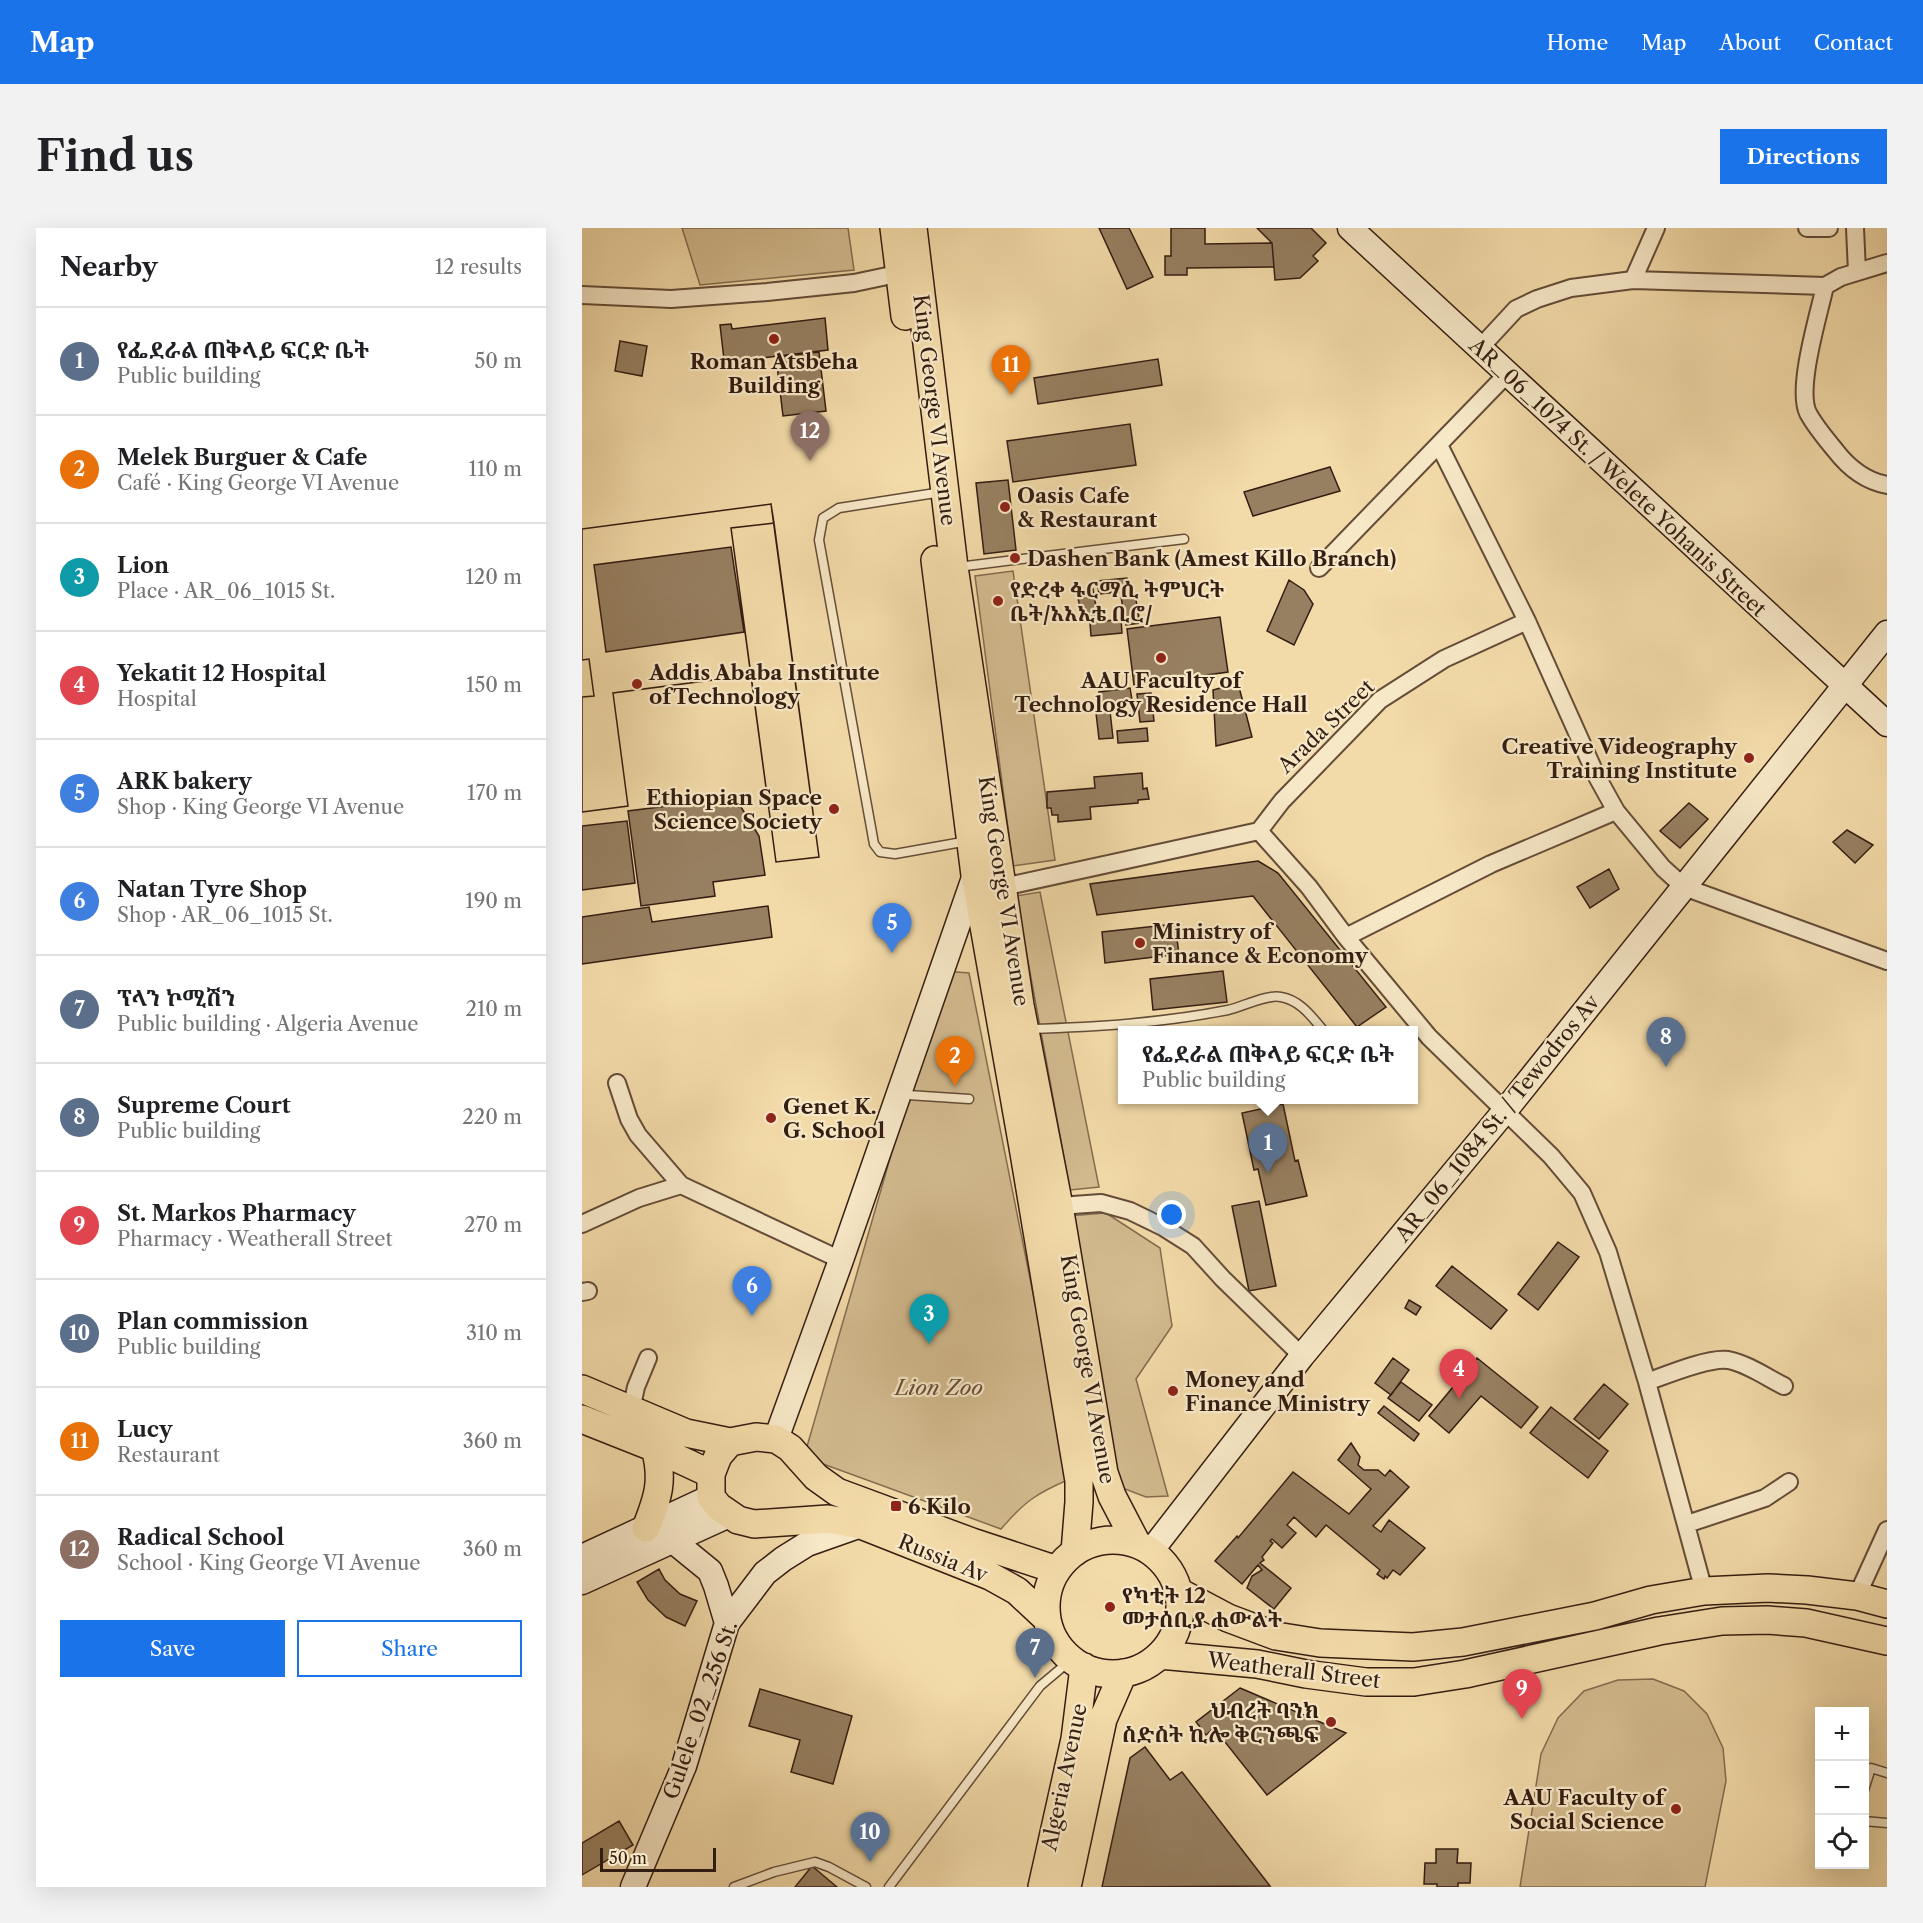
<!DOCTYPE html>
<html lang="en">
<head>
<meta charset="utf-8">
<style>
	:root { --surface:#fff; --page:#f2f2f2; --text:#202124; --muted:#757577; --line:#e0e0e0; --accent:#1a73e8 }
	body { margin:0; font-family:"Libre Caslon Text","Noto Serif Ethiopic",serif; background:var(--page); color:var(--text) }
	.controls { position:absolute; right:18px; bottom:18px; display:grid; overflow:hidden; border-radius:0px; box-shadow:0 6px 24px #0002 }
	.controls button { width:54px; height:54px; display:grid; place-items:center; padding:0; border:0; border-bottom:2px solid var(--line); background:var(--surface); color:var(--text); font:30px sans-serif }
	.scale { position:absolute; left:18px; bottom:15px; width:116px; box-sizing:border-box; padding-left:6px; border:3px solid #341d12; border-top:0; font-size:16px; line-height:21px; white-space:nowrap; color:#341d12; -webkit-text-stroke:4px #f7e8c7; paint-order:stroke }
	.you { position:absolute; left:590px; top:987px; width:21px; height:21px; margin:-15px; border:4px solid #fff; border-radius:50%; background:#1a73e8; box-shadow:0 0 0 9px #1a73e833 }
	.badge { display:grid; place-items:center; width:39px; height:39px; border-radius:50%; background:var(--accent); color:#fff; font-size:20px; font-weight:700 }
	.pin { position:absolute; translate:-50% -50px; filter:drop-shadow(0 2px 3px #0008) }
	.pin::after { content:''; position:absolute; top:32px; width:21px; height:18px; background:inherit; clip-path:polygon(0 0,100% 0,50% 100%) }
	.popup { position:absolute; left:536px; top:798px; width:300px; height:78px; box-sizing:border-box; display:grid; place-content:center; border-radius:0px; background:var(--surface); filter:drop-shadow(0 2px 4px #0005); font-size:20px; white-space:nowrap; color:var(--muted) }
	.popup b { font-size:22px; color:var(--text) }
	.popup::after { content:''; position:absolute; left:50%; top:100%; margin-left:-12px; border:12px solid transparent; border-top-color:var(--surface) }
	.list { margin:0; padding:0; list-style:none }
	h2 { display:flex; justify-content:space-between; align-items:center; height:78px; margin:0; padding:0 24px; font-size:26px }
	h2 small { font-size:20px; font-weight:400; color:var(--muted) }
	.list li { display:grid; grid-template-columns:39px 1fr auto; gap:18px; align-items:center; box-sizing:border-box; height:108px; padding:0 24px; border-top:2px solid var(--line) }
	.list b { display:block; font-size:22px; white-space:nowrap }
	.list p { margin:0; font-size:20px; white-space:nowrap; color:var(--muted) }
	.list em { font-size:20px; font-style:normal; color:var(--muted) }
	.actions { display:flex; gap:12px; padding:18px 24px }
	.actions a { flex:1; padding:14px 0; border:2px solid var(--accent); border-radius:0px; text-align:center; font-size:21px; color:var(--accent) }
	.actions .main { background:var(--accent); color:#fff }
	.icon { flex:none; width:33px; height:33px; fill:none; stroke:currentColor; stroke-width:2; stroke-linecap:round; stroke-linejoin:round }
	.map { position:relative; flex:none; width:1305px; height:1659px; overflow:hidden; border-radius:0px }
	header { display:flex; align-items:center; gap:36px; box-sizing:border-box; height:84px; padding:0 30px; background:var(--accent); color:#fff }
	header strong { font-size:28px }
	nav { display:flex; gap:33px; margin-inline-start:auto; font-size:21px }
	.intro { display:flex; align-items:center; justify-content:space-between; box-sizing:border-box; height:144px; padding:0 36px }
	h1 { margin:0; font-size:42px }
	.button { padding:15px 27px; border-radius:0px; background:var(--accent); color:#fff; font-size:21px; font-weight:700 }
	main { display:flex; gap:36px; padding:0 36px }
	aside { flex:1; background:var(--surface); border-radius:0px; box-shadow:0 6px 24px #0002 }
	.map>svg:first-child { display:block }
	.green { fill:#d3bb8f; stroke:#846c50; stroke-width:1.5 }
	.building { fill:#978061; stroke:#341d12; stroke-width:1.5; fill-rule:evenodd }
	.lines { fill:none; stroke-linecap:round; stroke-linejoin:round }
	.lane-casing { stroke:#644c38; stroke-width:11 }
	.street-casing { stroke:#644c38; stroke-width:20 }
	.secondary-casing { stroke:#341d12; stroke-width:27 }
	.primary-casing { stroke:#341d12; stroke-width:30 }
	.lane { stroke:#f7e8c7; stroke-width:8 }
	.street { stroke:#f7e8c7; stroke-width:16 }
	.secondary { stroke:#f7e8c7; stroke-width:24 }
	.primary { stroke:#f3dba9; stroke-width:27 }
	.poi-dot { fill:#8f2418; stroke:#f7e8c7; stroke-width:2 }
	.labels { text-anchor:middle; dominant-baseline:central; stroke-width:4.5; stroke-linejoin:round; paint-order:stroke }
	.poi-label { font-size:21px; font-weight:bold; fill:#341d12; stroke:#f7e8c7; text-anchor:start }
	.street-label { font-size:21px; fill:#341d12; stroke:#f7e8c7 }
	.park-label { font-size:21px; font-style:italic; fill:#644c38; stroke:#f7e8c7 }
</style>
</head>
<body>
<header>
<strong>Map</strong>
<nav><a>Home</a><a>Map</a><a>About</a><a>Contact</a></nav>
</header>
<div class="intro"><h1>Find us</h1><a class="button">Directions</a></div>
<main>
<aside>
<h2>Nearby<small>12 results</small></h2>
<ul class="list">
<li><span class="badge" style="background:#5c6f8a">1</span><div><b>የፌደራል ጠቅላይ ፍርድ ቤት</b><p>Public building</p></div><em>50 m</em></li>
<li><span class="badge" style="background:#e8710a">2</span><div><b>Melek Burguer &amp; Cafe</b><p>Café · King George VI Avenue</p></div><em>110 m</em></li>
<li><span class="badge" style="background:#0f9aa8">3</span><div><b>Lion</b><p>Place · AR_06_1015 St.</p></div><em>120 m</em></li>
<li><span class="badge" style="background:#e0444e">4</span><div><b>Yekatit 12 Hospital</b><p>Hospital</p></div><em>150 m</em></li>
<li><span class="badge" style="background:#3f7fe0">5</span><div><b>ARK bakery</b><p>Shop · King George VI Avenue</p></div><em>170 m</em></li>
<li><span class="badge" style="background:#3f7fe0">6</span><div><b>Natan Tyre Shop</b><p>Shop · AR_06_1015 St.</p></div><em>190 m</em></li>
<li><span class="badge" style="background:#5c6f8a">7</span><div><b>ፕላን ኮሚሽን</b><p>Public building · Algeria Avenue</p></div><em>210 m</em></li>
<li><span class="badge" style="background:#5c6f8a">8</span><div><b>Supreme Court</b><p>Public building</p></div><em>220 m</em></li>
<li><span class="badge" style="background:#e0444e">9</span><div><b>St. Markos Pharmacy</b><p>Pharmacy · Weatherall Street</p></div><em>270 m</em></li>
<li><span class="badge" style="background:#5c6f8a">10</span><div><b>Plan commission</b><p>Public building</p></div><em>310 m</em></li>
<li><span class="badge" style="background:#e8710a">11</span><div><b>Lucy</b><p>Restaurant</p></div><em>360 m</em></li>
<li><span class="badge" style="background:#8d6e63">12</span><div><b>Radical School</b><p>School · King George VI Avenue</p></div><em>360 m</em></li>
</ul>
<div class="actions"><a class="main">Save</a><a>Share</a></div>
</aside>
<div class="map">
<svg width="1305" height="1659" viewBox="0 0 1305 1659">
	<rect width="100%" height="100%" fill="#f3dba9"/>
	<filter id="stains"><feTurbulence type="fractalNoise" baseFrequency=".00333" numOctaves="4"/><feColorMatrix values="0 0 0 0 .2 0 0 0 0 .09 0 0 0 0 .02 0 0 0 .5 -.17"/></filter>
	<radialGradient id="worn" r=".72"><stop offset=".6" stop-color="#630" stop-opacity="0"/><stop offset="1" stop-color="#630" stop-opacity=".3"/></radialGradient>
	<path class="green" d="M100,0H266L272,42L118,57Z
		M431,343L473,632L431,638L393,348Z
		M458,664L517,959L488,962L434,668Z
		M362,743L387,745L488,1251C455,1265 443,1273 419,1301L222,1229Z
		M524,985L578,1020L590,1098L554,1151L586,1268L564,1269L535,1258L485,988Z
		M1071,1451L1102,1463L1125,1486L1141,1520L1144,1553L1123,1659H938L959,1526L976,1490L1002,1463L1036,1452Z"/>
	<path class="building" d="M517,0H547L571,49L545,61Z
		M589,0H623V16L690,15L692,39L605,40V47H583V28H589Z
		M675,0H729L744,15L731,28L736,33L718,50L693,52L690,15Z
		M243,90L246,122L155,133L156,138L143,140L138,97L149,96L150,101Z
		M38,113L65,118L60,148L33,143Z
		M237,124L244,183L201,188L194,129Z
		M576,131L580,157L456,176L452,150Z
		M548,196L554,237L431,254L425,213Z
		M748,239L758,263L671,288L662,264Z
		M426,252L434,322L402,326L394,255Z
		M189,276L192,295L149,300L169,447L31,465L46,578L0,584V469L12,468L7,431L0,432V301ZM149,319L162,404L24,424L12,337Z
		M189,276L237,629L194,634L169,447L31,465L46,578L0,584V469L12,468L7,431L0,432V301Z
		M192,295L237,629L194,634L149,300Z
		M545,350L547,363L517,366L515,353Z
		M707,352L722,362L731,376L712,417L685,403Z
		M511,361L516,390L500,392L495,364Z
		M553,366L558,395L544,397L539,369Z
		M638,389L646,444L552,457L545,401Z
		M539,391L540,405L509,408L508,395Z
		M656,455L670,509L634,518L631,462Z
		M548,460L550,472L519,477L517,464Z
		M569,465L572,493L558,494L555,466Z
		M528,483L531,510L517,511L514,485Z
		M565,500L566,513L536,515L535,503Z
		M560,545L561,561L565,560L567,571L556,572V575L508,579L509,591L476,594V587H470L469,580H465V564L513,560L512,549Z
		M125,573L159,579L177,608L183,647L131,654L133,668L59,678L46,583Z
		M1107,575L1126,591L1098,620L1078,603Z
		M45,593L53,655L0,662V598Z
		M1265,602L1291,617L1273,635L1251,614Z
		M676,633L696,645L804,779L775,799L671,668L515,687L508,656Z
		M1027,641L1037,661L1008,680L995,659Z
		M186,678L190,709L0,736V689L67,679L70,694Z
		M593,696L597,726L523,735L520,704Z
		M641,743L645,774L571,782L568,751Z
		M701,876L713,933L716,932L725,968L684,977L676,941L672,942L660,885Z
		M677,973L694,1058L667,1063L650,978Z
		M976,1014L997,1029L956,1082L936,1066Z
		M870,1038L925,1082L909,1101L854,1058Z
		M827,1072L839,1079L834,1087L823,1080Z
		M811,1130L827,1142L809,1167L793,1155Z
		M895,1130L956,1179L939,1200L899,1168L867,1205L847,1188Z
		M819,1154L850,1177L837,1193L806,1170Z
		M1022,1156L1046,1176L1017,1211L992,1191Z
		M802,1178L837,1206L832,1213L796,1185Z
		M969,1179L1026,1223L1006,1250L948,1205Z
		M769,1215L778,1229L776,1237L782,1242H796L803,1248L808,1242L827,1259L791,1298L799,1304L807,1292L843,1320L818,1347L811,1342L805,1350L803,1348L802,1351L795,1346L798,1342L744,1297L734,1309L712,1289L705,1297L714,1305L700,1320L690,1311L688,1313L691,1315L680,1329L682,1332L678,1335L709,1360L692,1381L665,1360L670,1348L680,1342L676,1337L660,1356L633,1333L655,1308L656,1310L711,1244L767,1286L789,1261L756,1232Z
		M77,1341L83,1352L98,1366L115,1373L103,1398L84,1389L66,1372L55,1354Z
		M658,1460L764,1505L685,1567L632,1500L624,1507L614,1494Z
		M178,1461L270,1488L251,1556L209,1544L218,1512L167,1498Z
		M563,1519L588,1552L600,1544L688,1658L520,1659L548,1530Z
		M37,1593L51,1617L0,1647V1615Z
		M854,1621H876L875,1635H889L888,1655H876V1659H855V1656H842L843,1635H854Z
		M230,1638L255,1659H213Z"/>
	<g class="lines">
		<g class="lane-casing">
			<path id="lane" d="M360,264L257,280L241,290L237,312L292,616L298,624L313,626L386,613
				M376,339L602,311
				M448,801C514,799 580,795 646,782C660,779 685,766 699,769C718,772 730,789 741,802
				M326,867L387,871
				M1282,1562L1289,1540L1305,1545
				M1282,1593L1305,1595
				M152,1659L192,1644L233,1634L247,1639L284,1659
				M307,1659L458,1458L490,1431"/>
		</g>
		<g class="street-casing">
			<path id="street" d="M1225,0H1247
				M1273,0L1275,44
				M1051,52L1074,0
				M1243,58C1237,86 1214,160 1226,185C1233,198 1243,210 1253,222C1266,239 1283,253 1305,257
				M0,67L89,71L185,64L272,55L324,44
				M897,121L934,81L955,71L989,60L1051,52L1243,58L1259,49L1305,35
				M737,340L925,146
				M945,393L1014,547L1034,583L1081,640L1102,659L1305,733
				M677,603L727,659L764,709L847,809L969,928L1000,965L1026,1024L1065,1154L1122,1363
				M421,659L677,603L700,573L798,472L862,431L945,393L857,217
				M764,709L909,636L1034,583
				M35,855L47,891L56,907L99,957
				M477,978L519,975L548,983L581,999L611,1018L641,1051L720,1128
				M0,996L57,970L99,957L259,1032
				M0,1064L6,1063
				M1065,1154C1084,1147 1127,1129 1146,1132C1166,1136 1184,1149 1202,1158
				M49,1182L54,1159L66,1130
				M1105,1296L1183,1270L1207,1254
				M1275,1368L1305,1302"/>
		</g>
		<g class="secondary-casing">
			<path id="secondary" d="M768,0L1305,496
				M194,1211L259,1032L393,647L397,643
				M90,1312L128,1343L134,1358L145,1395
				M569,1323L720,1128L922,884L1305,405
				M0,1329L129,1269
				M0,1354L147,1287
				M51,1659L102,1538L145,1395L183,1345L201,1331L225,1316L279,1297"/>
		</g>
		<g class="primary-casing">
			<path id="primary" d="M312,0L323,88
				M331,0L372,339L438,777L477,978L522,1245L530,1268L555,1316
				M353,332L393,647L442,925L497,1253V1274L493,1324
				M0,1161L104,1205L148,1214
				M0,1191L73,1220L129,1246
				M64,1300C76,1270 82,1252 73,1220
				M464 1379a67 67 0 1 1 134 0a67 67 0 1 1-134 0Z
				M597,1364L646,1390L694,1408L738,1415L831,1419L881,1414L1013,1388L1069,1372L1122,1363L1186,1360L1225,1362L1275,1368L1305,1376
				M465,1391L435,1363L408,1348L279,1297L246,1291L172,1296L156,1292L137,1279L129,1269V1246L136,1228L148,1214L174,1209L194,1211L208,1220L234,1249L255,1264L390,1314L475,1342
				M578,1427L675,1436L724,1446L784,1454H832L883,1446L1077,1403L1140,1393L1185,1392L1224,1395L1305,1413
				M460,1659L493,1511L502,1439
				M485,1659L521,1491L541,1445"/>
		</g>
		<use href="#lane" class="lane"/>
		<use href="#street" class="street"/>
		<use href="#secondary" class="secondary"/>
		<use href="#primary" class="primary"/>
	</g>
	<g class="poi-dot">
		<circle cx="192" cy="111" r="6"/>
		<circle cx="423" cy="279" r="6"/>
		<circle cx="433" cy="330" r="6"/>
		<circle cx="416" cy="373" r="6"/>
		<circle cx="579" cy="430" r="6"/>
		<circle cx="55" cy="456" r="6"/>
		<circle cx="1167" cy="530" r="6"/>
		<circle cx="252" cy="581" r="6"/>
		<circle cx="558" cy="715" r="6"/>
		<circle cx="189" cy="890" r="6"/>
		<circle cx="591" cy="1163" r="6"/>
		<rect x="308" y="1272" width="12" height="12" rx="3"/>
		<circle cx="528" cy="1379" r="6"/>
		<circle cx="749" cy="1494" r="6"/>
		<circle cx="1094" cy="1581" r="6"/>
	</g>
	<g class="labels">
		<g class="poi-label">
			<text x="192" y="133" text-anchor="middle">Roman Atsbeha<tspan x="192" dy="24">Building</tspan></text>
			<text x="435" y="267">Oasis Cafe<tspan x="435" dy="24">&amp; Restaurant</tspan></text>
			<text x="445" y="330">Dashen Bank (Amest Killo Branch)</text>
			<text x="428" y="361">የድረቀ ፋርማሲ ትምህርት<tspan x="428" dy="24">ቤት/አአኢቴ ቢሮ/</tspan></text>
			<text x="67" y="444">Addis Ababa Institute<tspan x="67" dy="24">ofTechnology</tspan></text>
			<text x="579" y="452" text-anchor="middle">AAU Faculty of<tspan x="579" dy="24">Technology Residence Hall</tspan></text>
			<text x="1155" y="518" text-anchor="end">Creative Videography<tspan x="1155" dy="24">Training Institute</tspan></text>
			<text x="240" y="569" text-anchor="end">Ethiopian Space<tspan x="240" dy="24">Science Society</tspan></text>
			<text x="570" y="703">Ministry of<tspan x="570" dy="24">Finance &amp; Economy</tspan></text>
			<text x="201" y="878">Genet K.<tspan x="201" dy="24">G. School</tspan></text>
			<text x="603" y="1151">Money and<tspan x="603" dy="24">Finance Ministry</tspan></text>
			<text x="326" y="1278">6 Kilo</text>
			<text x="540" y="1367">የካቲት 12<tspan x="540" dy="24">መታሰቢያ ሐውልት</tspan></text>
			<text x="737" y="1482" text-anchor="end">ህብረት ባንክ<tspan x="737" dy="24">ስድስት ኪሎ ቅርንጫፍ</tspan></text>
			<text x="1082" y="1569" text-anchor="end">AAU Faculty of<tspan x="1082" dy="24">Social Science</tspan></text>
		</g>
		<g class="street-label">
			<text transform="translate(353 182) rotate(83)">King George VI Avenue</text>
			<text transform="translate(1036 249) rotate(43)">AR_06_1074 St. / Welete Yohanis Street</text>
			<text transform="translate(744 498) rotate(-44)">Arada Street</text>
			<text transform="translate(422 663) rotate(81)">King George VI Avenue</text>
			<text transform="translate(915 890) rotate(-51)">AR_06_1084 St. / Tewodros Av</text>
			<text transform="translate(506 1141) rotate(80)">King George VI Avenue</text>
			<text transform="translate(361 1330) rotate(22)">Russia Av</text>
			<text transform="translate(712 1442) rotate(7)">Weatherall Street</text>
			<text transform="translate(118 1482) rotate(-71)">Gulele_02_256 St.</text>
			<text transform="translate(482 1549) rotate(-78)">Algeria Avenue</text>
		</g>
		<g class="park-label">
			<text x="357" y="1159">Lion Zoo</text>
		</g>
	</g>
	<rect width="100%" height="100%" filter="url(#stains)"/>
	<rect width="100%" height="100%" fill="url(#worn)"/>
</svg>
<div class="controls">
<button>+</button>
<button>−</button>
<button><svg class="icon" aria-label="locate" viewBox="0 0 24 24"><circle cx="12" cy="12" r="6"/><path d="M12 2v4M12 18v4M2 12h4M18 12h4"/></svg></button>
</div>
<div class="scale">50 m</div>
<div class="you"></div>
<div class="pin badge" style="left:686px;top:945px;background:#5c6f8a">1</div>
<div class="popup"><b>የፌደራል ጠቅላይ ፍርድ ቤት</b>Public building</div>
<div class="pin badge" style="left:373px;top:858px;background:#e8710a">2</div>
<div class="pin badge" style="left:347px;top:1116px;background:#0f9aa8">3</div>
<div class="pin badge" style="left:877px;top:1171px;background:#e0444e">4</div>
<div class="pin badge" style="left:310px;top:725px;background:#3f7fe0">5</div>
<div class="pin badge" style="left:170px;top:1088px;background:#3f7fe0">6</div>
<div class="pin badge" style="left:453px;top:1450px;background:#5c6f8a">7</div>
<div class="pin badge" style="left:1084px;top:839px;background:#5c6f8a">8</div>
<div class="pin badge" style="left:940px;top:1491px;background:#e0444e">9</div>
<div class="pin badge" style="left:288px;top:1634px;background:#5c6f8a">10</div>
<div class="pin badge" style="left:429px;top:167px;background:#e8710a">11</div>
<div class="pin badge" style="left:228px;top:233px;background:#8d6e63">12</div>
</div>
</main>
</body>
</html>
